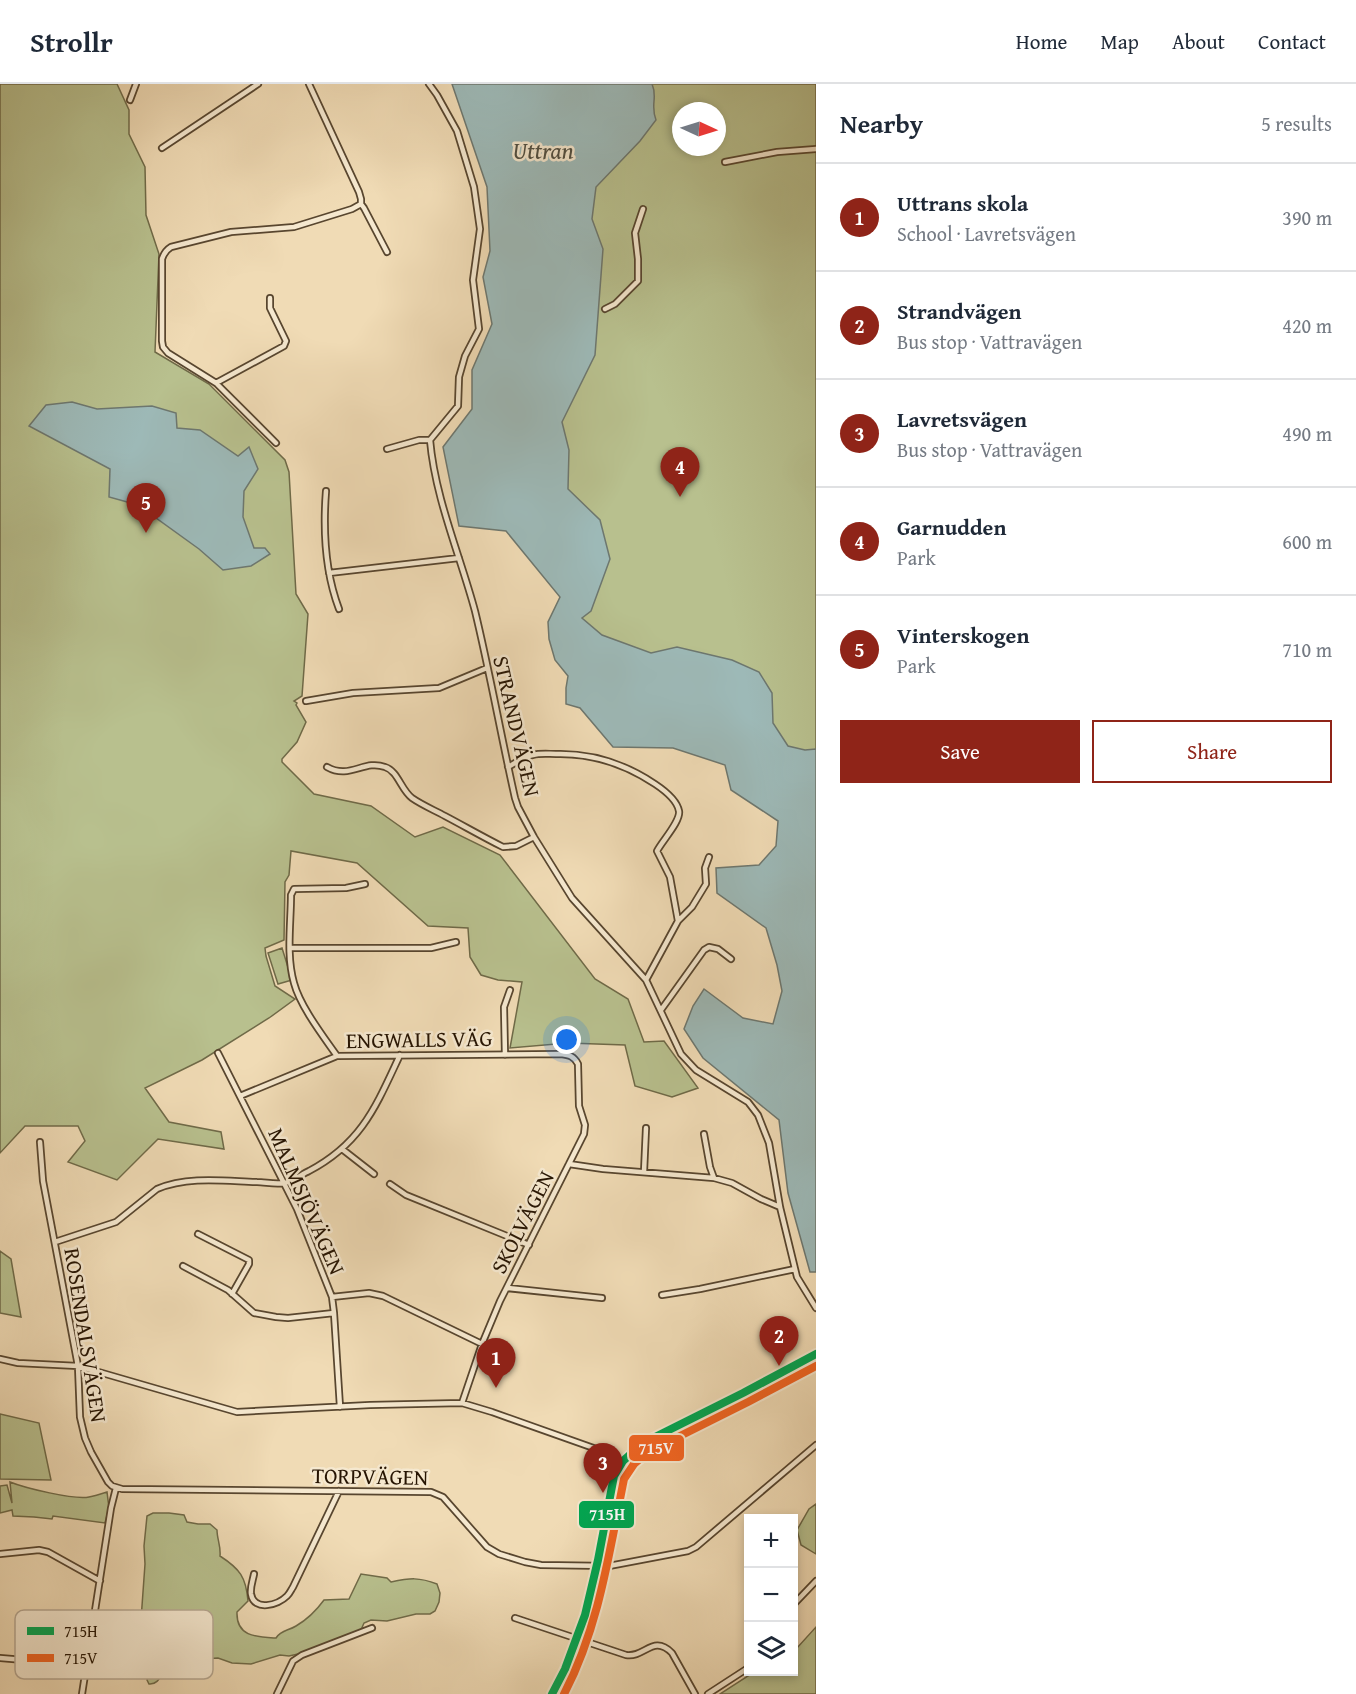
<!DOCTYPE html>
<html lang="en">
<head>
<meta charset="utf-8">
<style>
	:root { --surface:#fff; --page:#f2f2f3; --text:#1f2937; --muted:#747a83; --line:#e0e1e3; --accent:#8f2418 }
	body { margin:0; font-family:"Gentium Book Plus",serif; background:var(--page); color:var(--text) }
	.controls { position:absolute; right:18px; bottom:18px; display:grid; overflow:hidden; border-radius:0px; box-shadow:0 3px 9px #0003 }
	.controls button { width:54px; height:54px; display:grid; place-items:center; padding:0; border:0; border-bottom:2px solid var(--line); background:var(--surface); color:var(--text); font:30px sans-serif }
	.compass { position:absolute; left:672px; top:18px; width:54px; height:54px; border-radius:50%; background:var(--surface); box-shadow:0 3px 9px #0003; rotate:94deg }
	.you { position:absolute; left:567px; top:956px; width:21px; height:21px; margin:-15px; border:4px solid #fff; border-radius:50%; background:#1a73e8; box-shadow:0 0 0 9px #1a73e833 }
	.badge { display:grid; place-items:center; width:39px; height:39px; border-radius:50%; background:var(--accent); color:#fff; font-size:20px; font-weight:700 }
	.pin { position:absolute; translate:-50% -50px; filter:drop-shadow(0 2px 3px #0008) }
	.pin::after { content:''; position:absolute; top:32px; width:21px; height:18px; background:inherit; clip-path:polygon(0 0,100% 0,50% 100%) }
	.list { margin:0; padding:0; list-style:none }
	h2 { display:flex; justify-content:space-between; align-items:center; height:78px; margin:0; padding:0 24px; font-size:26px }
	h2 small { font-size:20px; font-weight:400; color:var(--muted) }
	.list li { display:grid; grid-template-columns:39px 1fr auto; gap:18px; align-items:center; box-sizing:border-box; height:108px; padding:0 24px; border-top:2px solid var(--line) }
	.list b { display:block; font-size:22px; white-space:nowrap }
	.list p { margin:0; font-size:20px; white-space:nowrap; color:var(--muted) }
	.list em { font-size:20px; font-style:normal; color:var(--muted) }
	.actions { display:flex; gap:12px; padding:18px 24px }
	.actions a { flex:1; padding:14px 0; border:2px solid var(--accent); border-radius:0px; text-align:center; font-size:21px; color:var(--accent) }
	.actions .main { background:var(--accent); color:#fff }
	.icon { flex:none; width:33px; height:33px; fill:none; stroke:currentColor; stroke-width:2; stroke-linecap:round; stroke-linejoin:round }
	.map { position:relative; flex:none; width:816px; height:1610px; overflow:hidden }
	header { display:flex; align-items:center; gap:36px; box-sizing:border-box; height:84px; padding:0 30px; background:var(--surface); border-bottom:2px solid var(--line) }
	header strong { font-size:28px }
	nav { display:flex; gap:33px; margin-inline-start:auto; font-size:21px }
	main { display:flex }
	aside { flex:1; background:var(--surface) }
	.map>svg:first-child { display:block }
	.green { fill:#b8c08e; stroke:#6f6a48; stroke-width:1.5; fill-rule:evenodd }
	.water { fill:#9db9b7; stroke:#6d776f; stroke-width:1.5 }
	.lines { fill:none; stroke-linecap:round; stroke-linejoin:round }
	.minor-casing { stroke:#58462f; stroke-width:8 }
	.tertiary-casing { stroke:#58462f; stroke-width:9 }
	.minor { stroke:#f5e8cf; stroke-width:4.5 }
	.tertiary { stroke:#f5e8cf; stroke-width:6 }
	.bus-1-casing { stroke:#f5e8cf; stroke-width:12 }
	.bus-2-casing { stroke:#f5e8cf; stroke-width:12 }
	.bus-1 { stroke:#00a651; stroke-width:8 }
	.bus-2 { stroke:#f26522; stroke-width:8 }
	.labels { text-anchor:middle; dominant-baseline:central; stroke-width:5; stroke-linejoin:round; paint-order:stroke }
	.street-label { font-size:22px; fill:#261402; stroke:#f5e8cf }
	.water-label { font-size:24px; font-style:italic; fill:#504e41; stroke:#f5e8cf }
	.key { fill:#f5e8cf; stroke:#b7a892; stroke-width:1.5 }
	.key-label { font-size:16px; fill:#261402 }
	.line-badge { stroke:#f5e8cf; stroke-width:2 }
	.badge-label { font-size:16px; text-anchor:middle; font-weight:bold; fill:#fff }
</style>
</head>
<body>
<header>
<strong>Strollr</strong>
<nav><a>Home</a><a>Map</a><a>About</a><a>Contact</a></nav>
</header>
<main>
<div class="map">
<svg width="816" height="1610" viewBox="0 0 816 1610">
	<rect width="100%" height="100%" fill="#f0dbb5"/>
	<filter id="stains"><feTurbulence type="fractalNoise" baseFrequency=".00333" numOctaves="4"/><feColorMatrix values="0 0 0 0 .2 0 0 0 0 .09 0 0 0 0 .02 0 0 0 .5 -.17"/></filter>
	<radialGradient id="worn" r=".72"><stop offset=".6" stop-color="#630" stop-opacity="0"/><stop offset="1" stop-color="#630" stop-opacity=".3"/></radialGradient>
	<path class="green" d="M0,0H117L129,26V50L145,83L146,131L159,170L155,268L209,300L285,376L289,388L296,510L308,530L302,612L294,617L297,619L296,621L306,638L297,658L282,675V678L314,710L371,722L415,753L443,743L500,771L595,895L628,915L644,958L664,957L698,1004L672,1013L635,1002L625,961L568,959L510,964L522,898L498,896L481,891L470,873L468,844L428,842L357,779L291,767L289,791L285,798L284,856L265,864L266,872L275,902L295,915L269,934L202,976L145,1004L169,1038L221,1048L224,1065L158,1055L117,1096L68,1078L85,1057L78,1042H25L0,1069Z
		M532,0H816V752L759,688L572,569ZM681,27H717V63H681Z
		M282,864L292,896L278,900L268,869Z
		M0,1167L11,1175L21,1233L0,1229Z
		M0,1330L39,1339L51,1396L0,1395Z
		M10,1398C25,1404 74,1416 89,1413C95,1412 101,1410 107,1408L109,1424L105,1439L53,1432L52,1435L34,1433L13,1432L12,1426L0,1429V1402L7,1401L12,1419Z
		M816,1420V1470L801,1461L797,1446L809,1425Z
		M153,1429H169L184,1431L187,1438L198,1440H210L217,1446C217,1455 221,1462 220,1472C240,1485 246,1493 248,1517L237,1528C236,1553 257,1553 276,1554C281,1546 288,1547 296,1542C308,1535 316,1527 324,1516L349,1515L361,1490L387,1494L391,1498C410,1494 419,1493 437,1500L440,1509L439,1518L435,1527L430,1530H416L387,1537L371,1536L364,1539L361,1546L298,1570L289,1572L280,1571L251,1580L232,1579L218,1574L202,1575L181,1582L169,1581C161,1588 160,1601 149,1600L147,1596L152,1581V1567L143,1550L141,1536L145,1480L144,1462L147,1432Z
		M816,1543V1610H720L754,1588H794V1566L797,1564Z"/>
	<path class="water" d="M452,0H652C658,13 650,21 656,36L640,57L596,103L592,135L603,165L595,271L562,338L569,366L568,405L600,436L610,475L591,527L582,534L602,551L651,569L677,563L732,576L759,588L772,609L773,639L788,662L805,666L816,665V1188H810L788,1109L779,1036L703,974L684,945L693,922L704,905L743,934L773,940L782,907L777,881L766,844L717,809L716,784L759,781L776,762L778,737L731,706L725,681L673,664L613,663L580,624L566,620V604L568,592L555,576L549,555L548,538L560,513L506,447L459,442L443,363L472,325V286L492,240L483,193L490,167L487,103Z
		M72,318L97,325L152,322L176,329L177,344L200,346L238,372L249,363L258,385L244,407L243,433L254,464H265L270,470L251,482L223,486L199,465L138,421L109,413L110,385L29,342L46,321Z"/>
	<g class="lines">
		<g class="minor-casing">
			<path id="minor" d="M309,0L359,108L361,115V120L364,124L387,168
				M429,0L437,11L457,47L474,103L480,145L473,196L479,245L465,272L459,293L458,322L430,356C435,414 460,471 475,527C490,589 501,652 515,714L518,723L534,753L572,814L646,896L681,970L696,986L748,1018L758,1031L769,1059L780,1123L797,1193L816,1224
				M130,16L136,0
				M162,64L258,0
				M725,78L777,68L816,65
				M605,225L615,220L638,197V175L635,149L643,125
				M216,299L284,262L286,257L270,224V214
				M276,359L216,299L168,269L163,263L162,257V175C164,169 166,166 171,163L231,148L294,143L352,125L361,120
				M387,365L419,356H430
				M326,407C323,446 325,488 339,525
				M329,489L459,474
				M306,617L353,609L439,604L487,584
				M327,683C350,696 364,675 385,683C398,687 401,706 412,714C422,721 434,726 445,732C464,742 483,753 503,763L516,762L534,753
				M508,683C516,679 524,672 533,671C540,669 548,670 556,670C592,669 625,680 655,700C664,706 677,716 679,727C681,737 662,757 657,767L670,793L678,837L646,896
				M678,837L692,823L706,800L705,784L709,773
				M290,864H431L456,858
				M661,926L704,866L709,863L718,865L731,875
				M218,969L297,1125L332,1213L334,1229L340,1323
				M505,971L504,923L510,906
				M337,972C323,952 300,922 294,899C286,871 291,839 291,811L294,805L346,804L365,800
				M240,1012L337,972L561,970C569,971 574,972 578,980L579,1022L585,1041L584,1050L500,1217L482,1260L462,1319
				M704,1050L710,1083L714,1094
				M40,1058L43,1097L78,1282L80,1333L85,1354L91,1368L108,1398L112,1402L122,1405L431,1408L443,1413L487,1463L499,1470L525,1478L541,1481L609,1482L688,1467L696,1463L816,1361
				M342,1065L374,1090
				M569,1080L603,1085L714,1094L732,1099L761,1115L780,1123
				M644,1088L646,1044
				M390,1100L406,1111L529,1161
				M198,1150L249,1176V1180L232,1210
				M55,1158L116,1138L157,1105C188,1092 224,1097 257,1098C265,1098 276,1101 284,1099C292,1098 302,1090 309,1087C362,1059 376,1022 400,971
				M183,1182L228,1206L254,1229L276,1233L288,1234L334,1229
				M507,1204L602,1214
				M662,1211L700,1205L795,1185
				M332,1213L369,1209L383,1212L482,1260
				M0,1275L18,1279L78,1282L237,1328L370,1321L462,1319L492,1328L602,1367L621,1378
				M0,1470L39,1466L48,1468L100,1497
				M254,1490C253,1496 250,1503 251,1510C254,1528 278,1521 287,1512C290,1509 291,1506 293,1503L339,1407
				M794,1520L816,1497
				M515,1534L626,1571C645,1574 653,1550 672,1569L695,1610
				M0,1574L24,1576L29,1541
				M82,1610L111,1424L116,1404
				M277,1610L293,1577L302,1571L372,1544
				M708,1610L748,1584"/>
		</g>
		<g class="tertiary-casing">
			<path id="tertiary" d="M552,1610C591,1544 598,1465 614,1392C621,1376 630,1368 643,1359L743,1309L816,1270"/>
		</g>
		<use href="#minor" class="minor"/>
		<use href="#tertiary" class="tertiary"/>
		<g class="bus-1-casing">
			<path id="bus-1" d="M552,1610L565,1585L585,1531L598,1476L614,1392L623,1377L643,1359L743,1309L816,1270"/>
		</g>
		<g class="bus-2-casing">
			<path id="bus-2" d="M564,1610C599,1543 609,1469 624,1395L634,1380L648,1368L748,1318L816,1282"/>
		</g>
		<use href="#bus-1" class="bus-1"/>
		<use href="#bus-2" class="bus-2"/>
	</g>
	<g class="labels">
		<g class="street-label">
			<text transform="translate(517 642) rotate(77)">STRANDVÄGEN</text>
			<text transform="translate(419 955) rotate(-1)">ENGWALLS VÄG</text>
			<text transform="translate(307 1117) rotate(66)">MALMSJÖVÄGEN</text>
			<text transform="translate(522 1138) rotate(-63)">SKOLVÄGEN</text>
			<text transform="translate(86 1251) rotate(81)">ROSENDALSVÄGEN</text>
			<text transform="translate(370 1392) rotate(1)">TORPVÄGEN</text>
		</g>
		<g class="water-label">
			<text x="543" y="66">Uttran</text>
		</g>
	</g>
	<rect x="15" y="1526" width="198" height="69" rx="9" class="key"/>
	<rect x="27" y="1543" width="27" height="8" fill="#00a651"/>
	<rect x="27" y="1570" width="27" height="8" fill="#f26522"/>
	<g class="key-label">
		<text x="64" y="1553">715H</text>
		<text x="64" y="1580">715V</text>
	</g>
	<g class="line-badge">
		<rect x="628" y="1350" width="57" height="28" rx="6" fill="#f26522"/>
		<rect x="578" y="1416" width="57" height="29" rx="6" fill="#00a651"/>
	</g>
	<g class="badge-label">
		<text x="656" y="1370">715V</text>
		<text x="607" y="1436">715H</text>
	</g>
	<rect width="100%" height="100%" filter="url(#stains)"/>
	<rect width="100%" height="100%" fill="url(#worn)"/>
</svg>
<div class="controls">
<button>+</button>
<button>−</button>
<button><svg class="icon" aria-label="layers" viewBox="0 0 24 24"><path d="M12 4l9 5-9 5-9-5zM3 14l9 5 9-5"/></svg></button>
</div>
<svg class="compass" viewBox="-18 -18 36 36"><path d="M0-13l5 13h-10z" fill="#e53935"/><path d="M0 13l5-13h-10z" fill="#747a83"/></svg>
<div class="you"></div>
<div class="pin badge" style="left:496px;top:1304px">1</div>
<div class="pin badge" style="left:779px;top:1282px">2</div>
<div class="pin badge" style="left:603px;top:1409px">3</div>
<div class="pin badge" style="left:680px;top:413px">4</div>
<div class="pin badge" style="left:146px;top:449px">5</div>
</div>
<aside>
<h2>Nearby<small>5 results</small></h2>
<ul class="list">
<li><span class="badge">1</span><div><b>Uttrans skola</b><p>School · Lavretsvägen</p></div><em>390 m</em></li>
<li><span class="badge">2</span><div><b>Strandvägen</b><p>Bus stop · Vattravägen</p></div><em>420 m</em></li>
<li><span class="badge">3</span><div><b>Lavretsvägen</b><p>Bus stop · Vattravägen</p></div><em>490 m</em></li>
<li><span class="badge">4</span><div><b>Garnudden</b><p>Park</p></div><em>600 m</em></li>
<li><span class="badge">5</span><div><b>Vinterskogen</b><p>Park</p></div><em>710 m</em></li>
</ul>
<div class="actions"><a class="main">Save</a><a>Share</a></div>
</aside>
</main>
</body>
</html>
